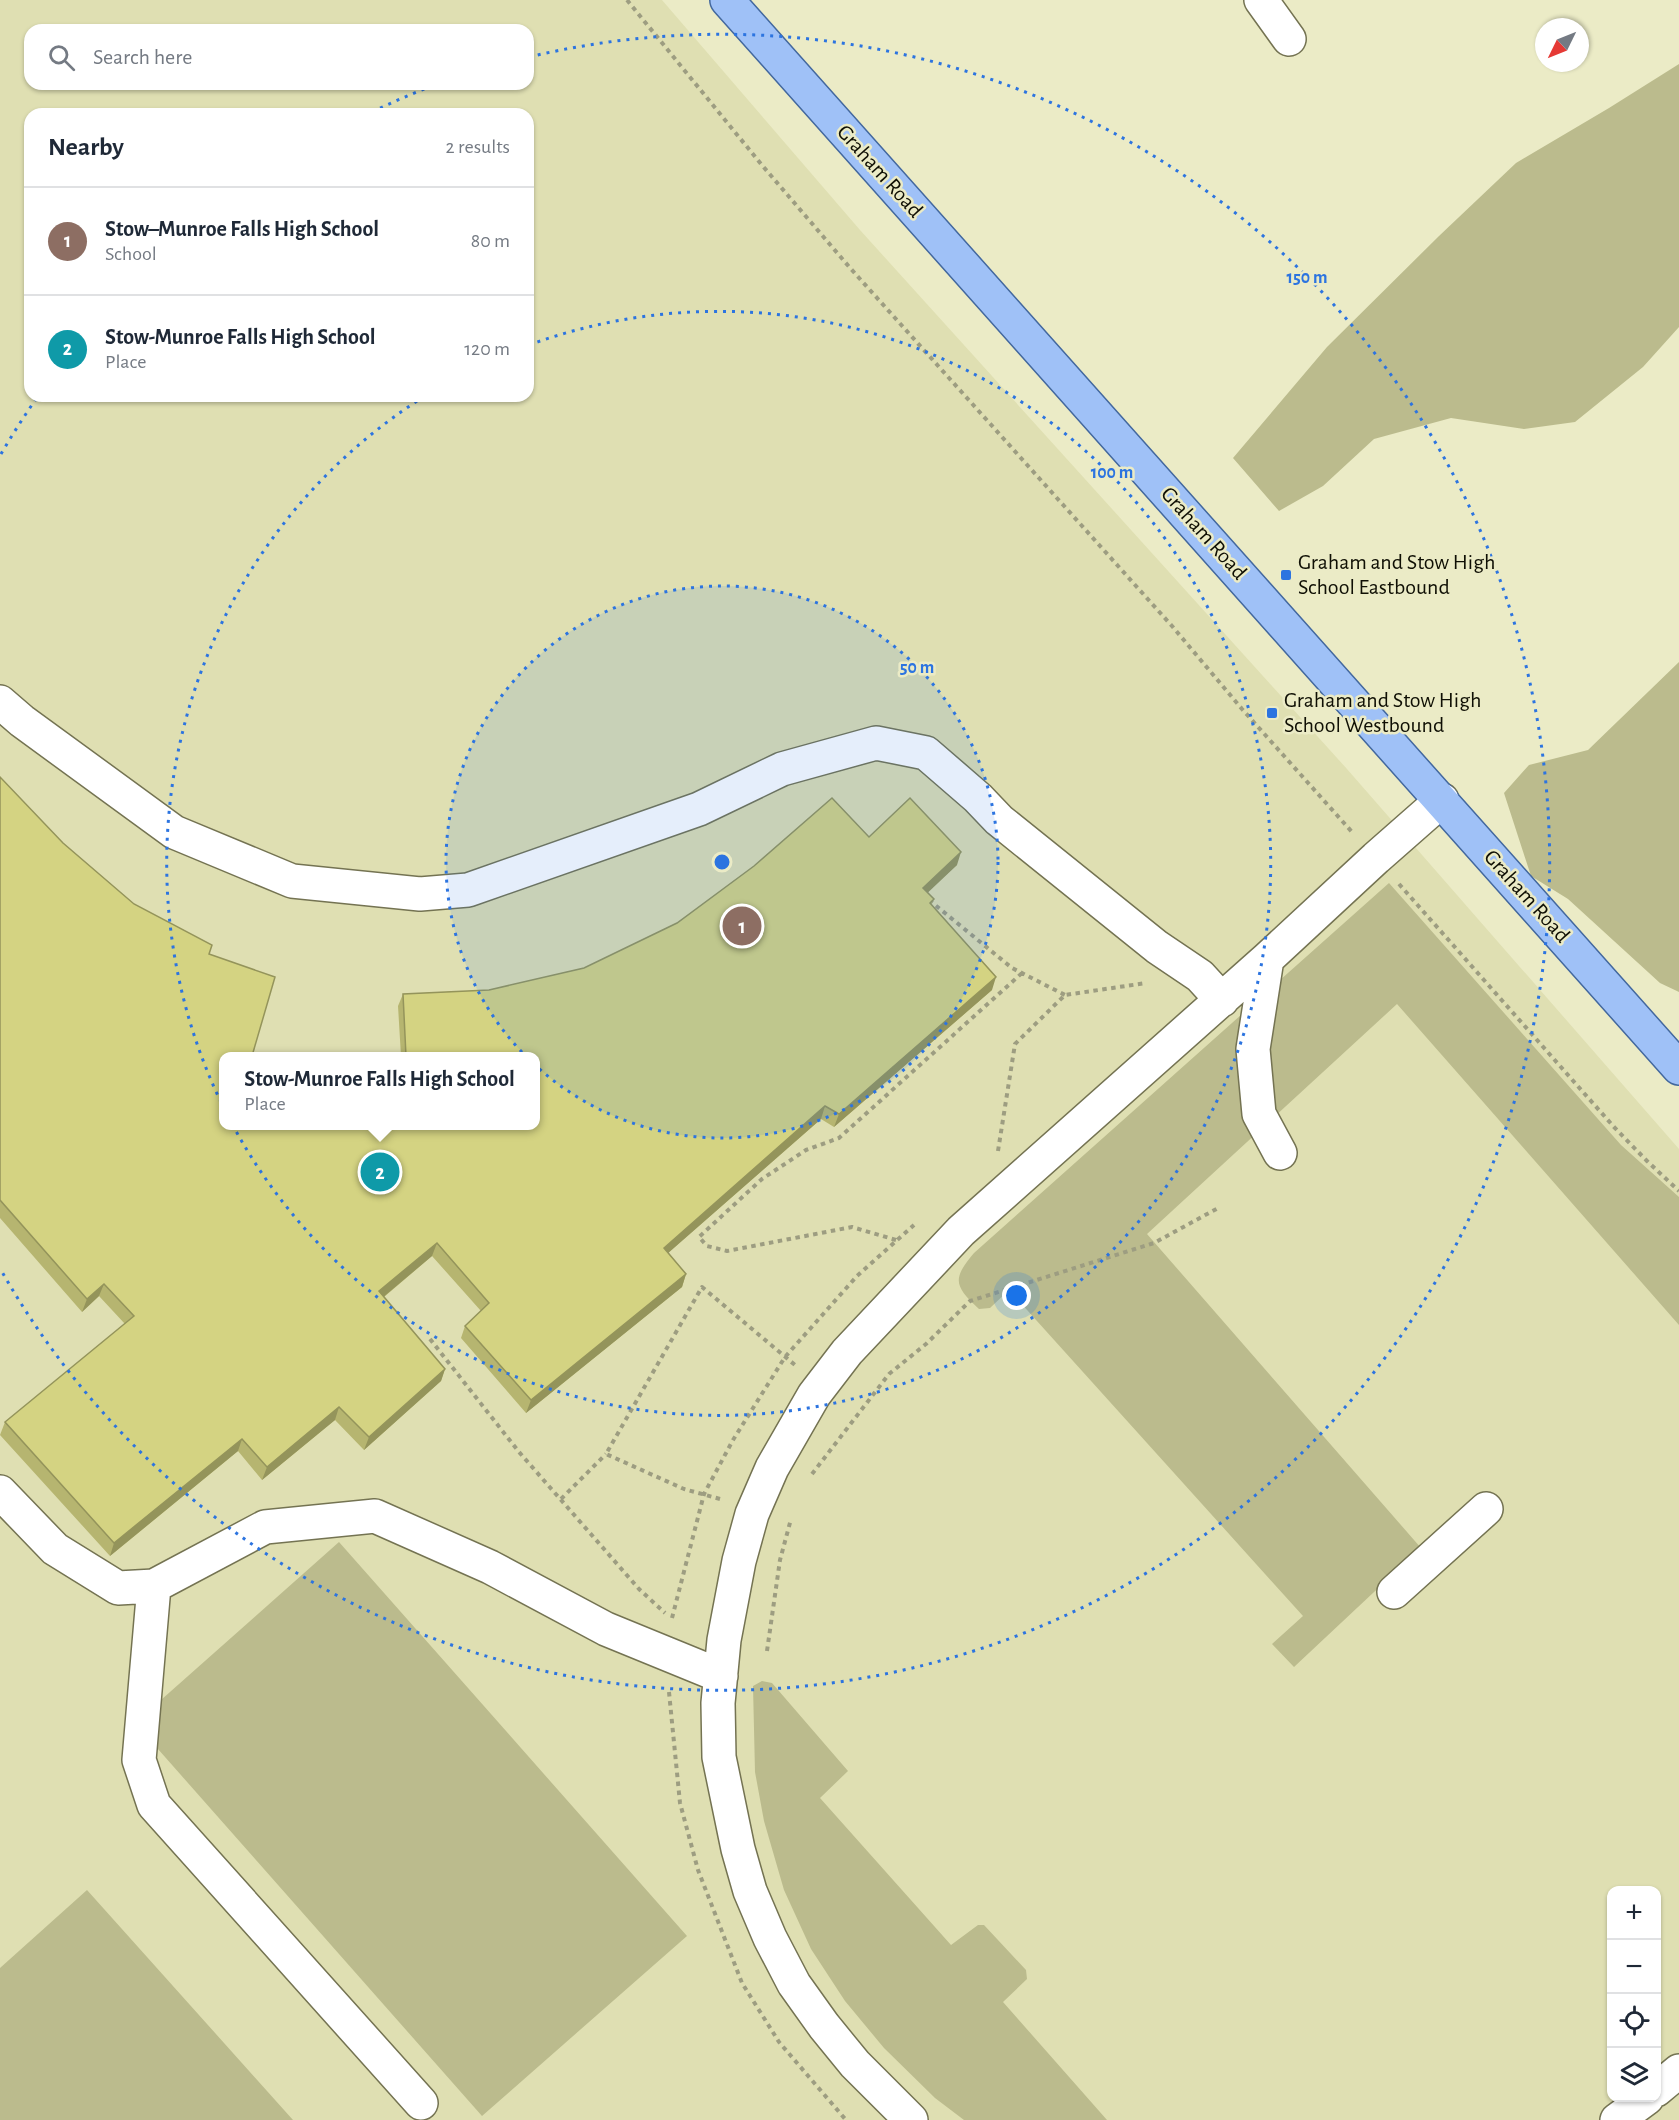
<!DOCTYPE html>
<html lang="en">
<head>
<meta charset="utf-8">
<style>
	:root { --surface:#fff; --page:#f6f6f7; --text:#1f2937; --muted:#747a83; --line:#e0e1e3; --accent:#2c74e0 }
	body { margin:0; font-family:"Alegreya Sans",sans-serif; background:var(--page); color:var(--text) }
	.controls { position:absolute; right:18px; bottom:18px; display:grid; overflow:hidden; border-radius:12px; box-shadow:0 2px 4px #0004 }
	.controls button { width:54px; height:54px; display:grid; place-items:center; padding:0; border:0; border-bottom:2px solid var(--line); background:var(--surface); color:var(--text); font:30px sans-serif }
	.compass { position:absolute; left:1535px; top:18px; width:54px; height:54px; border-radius:50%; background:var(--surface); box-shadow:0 2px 4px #0004; rotate:227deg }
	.you { position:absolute; left:1017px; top:1296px; width:21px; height:21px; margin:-15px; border:4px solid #fff; border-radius:50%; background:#1a73e8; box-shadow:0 0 0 9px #1a73e833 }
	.badge { display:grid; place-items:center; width:39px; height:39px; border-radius:50%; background:var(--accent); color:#fff; font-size:20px; font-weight:700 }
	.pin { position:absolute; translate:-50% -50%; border:3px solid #fff; box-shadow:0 2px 6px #0006 }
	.popup { position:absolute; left:219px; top:1052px; width:321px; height:78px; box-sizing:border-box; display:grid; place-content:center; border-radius:12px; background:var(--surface); filter:drop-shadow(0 2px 4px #0005); font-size:20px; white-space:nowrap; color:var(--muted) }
	.popup b { font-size:22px; color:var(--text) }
	.popup::after { content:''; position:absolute; left:50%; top:100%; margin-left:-12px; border:12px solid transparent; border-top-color:var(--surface) }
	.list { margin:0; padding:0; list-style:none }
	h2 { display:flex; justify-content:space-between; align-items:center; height:78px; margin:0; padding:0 24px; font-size:26px }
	h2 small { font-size:20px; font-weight:400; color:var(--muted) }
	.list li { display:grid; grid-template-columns:39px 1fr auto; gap:18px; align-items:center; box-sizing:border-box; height:108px; padding:0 24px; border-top:2px solid var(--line) }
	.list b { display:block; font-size:22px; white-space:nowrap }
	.list p { margin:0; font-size:20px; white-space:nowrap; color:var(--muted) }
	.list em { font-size:20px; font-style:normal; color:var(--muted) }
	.icon { flex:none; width:33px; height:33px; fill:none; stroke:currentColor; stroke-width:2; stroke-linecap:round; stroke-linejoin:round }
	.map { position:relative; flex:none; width:1679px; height:2120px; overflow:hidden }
	.search { position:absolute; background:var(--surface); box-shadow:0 2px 4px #0004; left:24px; top:24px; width:510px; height:66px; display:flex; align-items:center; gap:15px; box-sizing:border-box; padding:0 21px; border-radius:18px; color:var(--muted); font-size:22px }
	.panel { position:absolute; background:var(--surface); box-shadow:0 2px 4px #0004; left:24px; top:108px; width:510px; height:294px; border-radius:18px }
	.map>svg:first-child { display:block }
	.built { fill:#dfdfb2; fill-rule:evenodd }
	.green { fill:#bbbb8d }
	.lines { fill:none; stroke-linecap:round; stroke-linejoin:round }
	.minor-casing { stroke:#747352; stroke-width:36 }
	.major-casing { stroke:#43689e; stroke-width:36 }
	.path { stroke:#9d9d81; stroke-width:4; stroke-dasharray:4.5 4.5; stroke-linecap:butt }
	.minor { stroke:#fff; stroke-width:33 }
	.major { stroke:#9fc1f7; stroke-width:33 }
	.wall { fill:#b6b570 }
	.shaded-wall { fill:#94945b }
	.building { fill:#d4d382; stroke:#94945b; stroke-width:1.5 }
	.ring { fill:none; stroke:#2c74e0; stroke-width:3; stroke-dasharray:3 6 }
	.poi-dot { fill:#2c74e0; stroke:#ebebc6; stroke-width:2 }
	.labels { text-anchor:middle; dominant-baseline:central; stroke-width:5; stroke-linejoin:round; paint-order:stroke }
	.street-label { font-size:22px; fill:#0f0f04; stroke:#ebebc6 }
	.poi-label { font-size:22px; fill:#0f0f04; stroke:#ebebc6; text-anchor:start }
	.centre { fill:#2c74e0; stroke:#ebebc6; stroke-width:3 }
	.ring-label { font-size:18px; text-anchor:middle; font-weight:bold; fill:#2c74e0; stroke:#ebebc6; stroke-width:5; stroke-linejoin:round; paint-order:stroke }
</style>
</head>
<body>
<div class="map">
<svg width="1679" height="2120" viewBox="0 0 1679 2120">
	<rect width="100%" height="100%" fill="#ebebc6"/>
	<path class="built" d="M0,0H662L860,230L1347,769L1679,1149V2120H0ZM30,30H528V84H30ZM30,114H528V396H30ZM224,1056H536V1126H224ZM1612,1890H1656V2098H1612Z"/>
	<path class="green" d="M1679,64V327L1643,367L1575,422L1524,429L1451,418L1374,439L1323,486L1279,511L1233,458L1327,347L1439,236L1516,163L1609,108Z
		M1679,662V992L1660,983L1568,899L1531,876L1504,793L1529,765L1588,750Z
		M1389,883L1621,1145L1679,1197V1325L1397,1004L1147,1234L1421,1548L1294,1667L1272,1644L1303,1616L1009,1290L990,1308L979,1309C954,1286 952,1279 974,1253Z
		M339,1542L687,1936L482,2116L135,1723Z
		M762,1681L772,1683L848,1771L820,1798L951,1945L978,1925H984L1026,1970L1027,1979L1003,2002L1107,2120H964L935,2098L884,2048L845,2001L811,1949L784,1890L764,1821L755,1772L753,1686Z
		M87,1890L293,2120H0V1968Z"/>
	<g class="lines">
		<g class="minor-casing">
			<path id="minor" d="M1261,0L1289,39
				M0,702L22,721L174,832L292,881L420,894L468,890L699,809L782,769L876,743L926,753L978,798L999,820L1157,947L1200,976L1222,1000
				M1267,959L1253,1049L1259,1114L1280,1153
				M0,1492L55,1549L118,1588L154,1586L265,1527L375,1516L490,1567L606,1629L721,1676
				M154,1586L139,1760L154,1805L421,2103
				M1394,1592L1486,1509
				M1656,2090L1679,2071
				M911,2120L855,2064L824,2026L794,1984L770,1938L750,1891L738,1849L719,1757L718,1703L724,1640L739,1561L752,1514L772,1468L814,1395L847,1352L961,1231L1267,959L1376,858L1442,800
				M1617,2120L1647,2098"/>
		</g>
		<g class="major-casing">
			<path id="major" d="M727,0L1679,1068"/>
		</g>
		<path class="path" d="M627,0L761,164L851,269L1172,626L1242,709L1352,832
			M1399,884L1614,1127L1647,1161L1679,1191
			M929,900L1012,968L1065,995
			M998,1151L1015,1044L1065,995L1146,983
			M896,1240L852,1227L727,1251L707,1246L699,1237L762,1179L806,1150L839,1138L1022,973
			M430,1339L519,1452L639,1589L665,1613
			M812,1474L889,1374L926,1344L970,1301L1154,1243L1220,1207
			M561,1499L606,1454
			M720,1499L684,1489L606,1454L702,1287L795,1365
			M672,1618L704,1494L733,1440L785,1357L857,1276L914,1225
			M767,1651L780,1560L791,1519
			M669,1692L680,1803L698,1870L742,1983L779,2042L846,2120"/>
		<use href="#minor" class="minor"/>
		<use href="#major" class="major"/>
	</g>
	<path class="wall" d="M0,777L63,843L134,904L209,954L224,1125L536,1056H401L398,1006L403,994L489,990L584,968L869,837L957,865L927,892L934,899L931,905L992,990L834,1127L821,1119L668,1253L686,1274L682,1287L526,1413L461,1338L465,1326L481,1311L432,1256L384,1297L445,1369L441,1381L364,1450L335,1420L262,1480L238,1451L110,1556L0,1435L5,1422L125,1324L99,1296L82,1312L0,1218Z"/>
	<path class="shaded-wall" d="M961,852L957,865L919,901L923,888Z
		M996,977L992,990L834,1127L839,1114Z
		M825,1106L821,1119L659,1261L664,1248Z
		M437,1243L432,1256L375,1304L379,1291Z
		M686,1274L682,1287L526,1413L531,1400Z
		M104,1284L99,1296L82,1312L87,1299Z
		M445,1369L441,1381L364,1450L369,1437Z
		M339,1407L335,1420L262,1480L267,1467Z
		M242,1439L238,1451L110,1556L114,1543Z"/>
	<path class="building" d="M0,777L63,843L134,904L212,945L209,954L275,977L252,1056H224V1125H536V1056H406L403,994L489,990L584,968L677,923L754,866L832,798L869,837L910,798L961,852L923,888L934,899L930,903L996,977L839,1114L825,1106L664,1248L686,1274L531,1400L465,1326L489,1303L437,1243L379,1291L445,1369L369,1437L339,1407L267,1467L242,1439L114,1543L5,1422L134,1316L104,1284L87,1299L0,1200Z"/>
	<circle cx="722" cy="862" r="276" fill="#2c74e0" fill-opacity=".12"/>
	<g class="ring">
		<circle cx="722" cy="862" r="276"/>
		<path d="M529 345A552 552 0 1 1 425 396"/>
		<path d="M1 454A828 828 0 0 1 36 399M372 112A828 828 0 0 1 432 86M529 57A828 828 0 1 1 1 1270"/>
	</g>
	<g class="poi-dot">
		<rect x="1280" y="569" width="12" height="12" rx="3"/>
		<rect x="1266" y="707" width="12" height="12" rx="3"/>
	</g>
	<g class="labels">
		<g class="street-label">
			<text transform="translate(880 171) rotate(48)">Graham Road</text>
			<text transform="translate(1204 533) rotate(48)">Graham Road</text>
			<text transform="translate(1527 896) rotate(48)">Graham Road</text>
		</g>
		<g class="poi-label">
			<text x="1298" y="562">Graham and Stow High<tspan x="1298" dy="25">School Eastbound</tspan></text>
			<text x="1284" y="700">Graham and Stow High<tspan x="1284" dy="25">School Westbound</tspan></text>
		</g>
	</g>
	<circle cx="722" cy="862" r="9" class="centre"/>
	<g class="ring-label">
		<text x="1307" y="283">150 m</text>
		<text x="1112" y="478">100 m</text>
		<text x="917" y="673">50 m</text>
	</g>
</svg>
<div class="controls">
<button>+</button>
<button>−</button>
<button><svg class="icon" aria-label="locate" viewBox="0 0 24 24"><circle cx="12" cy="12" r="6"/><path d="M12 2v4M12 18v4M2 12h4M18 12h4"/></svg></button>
<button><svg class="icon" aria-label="layers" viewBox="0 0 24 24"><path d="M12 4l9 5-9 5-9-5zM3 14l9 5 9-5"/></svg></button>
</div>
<svg class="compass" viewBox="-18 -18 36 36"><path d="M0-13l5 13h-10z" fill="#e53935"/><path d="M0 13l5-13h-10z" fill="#747a83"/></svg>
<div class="you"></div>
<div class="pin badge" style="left:742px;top:926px;background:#8d6e63">1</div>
<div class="pin badge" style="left:380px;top:1172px;background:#0f9aa8">2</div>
<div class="popup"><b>Stow-Munroe Falls High School</b>Place</div>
<div class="search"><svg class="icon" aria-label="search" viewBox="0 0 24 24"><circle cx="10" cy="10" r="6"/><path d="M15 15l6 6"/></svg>Search here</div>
<section class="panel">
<h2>Nearby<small>2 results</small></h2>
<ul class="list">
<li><span class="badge" style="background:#8d6e63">1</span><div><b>Stow–Munroe Falls High School</b><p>School</p></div><em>80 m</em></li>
<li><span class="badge" style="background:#0f9aa8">2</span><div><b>Stow-Munroe Falls High School</b><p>Place</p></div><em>120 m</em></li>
</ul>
</section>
</div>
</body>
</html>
